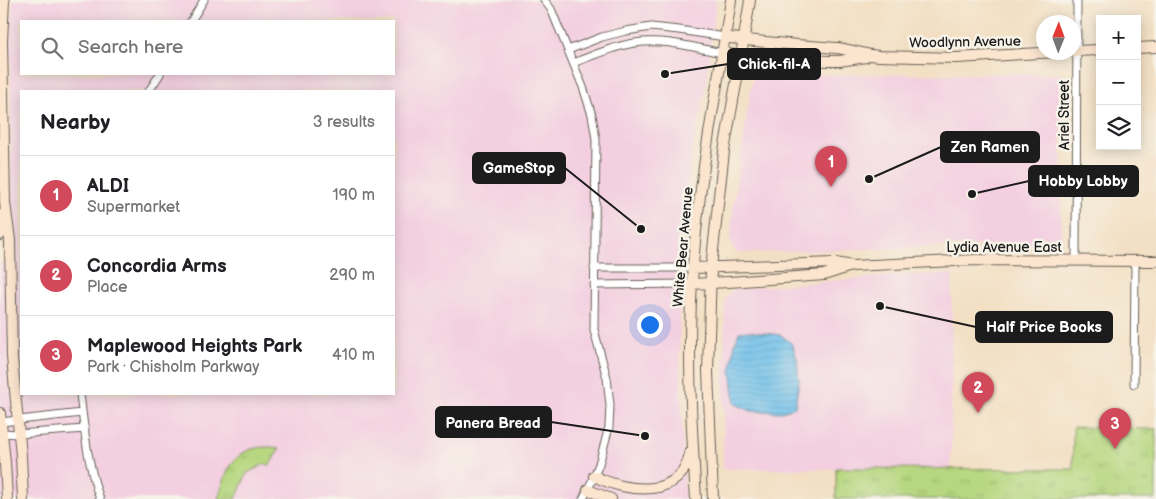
<!DOCTYPE html>
<html lang="en">
<head>
<meta charset="utf-8">
<style>
	:root { --surface:#fff; --page:#f6f6f6; --text:#202124; --muted:#757577; --line:#e0e0e0; --accent:#d1495b }
	body { margin:0; font-family:"Balsamiq Sans",sans-serif; background:var(--page); color:var(--text) }
	.controls { position:absolute; right:15px; top:15px; display:grid; overflow:hidden; border-radius:0px; box-shadow:0 2px 12px #0003 }
	.controls button { width:45px; height:45px; display:grid; place-items:center; padding:0; border:0; border-bottom:1px solid var(--line); background:var(--surface); color:var(--text); font:25px sans-serif }
	.compass { position:absolute; left:1036px; top:15px; width:45px; height:45px; border-radius:50%; background:var(--surface); box-shadow:0 2px 12px #0003; rotate:1deg }
	.you { position:absolute; left:649px; top:324px; width:18px; height:18px; margin:-12px; border:4px solid #fff; border-radius:50%; background:#1a73e8; box-shadow:0 0 0 8px #1a73e833 }
	.badge { display:grid; place-items:center; width:32px; height:32px; border-radius:50%; background:var(--accent); color:#fff; font-size:16px; font-weight:700 }
	.pin { position:absolute; translate:-50% -41px; filter:drop-shadow(0 1px 2px #0008) }
	.pin::after { content:''; position:absolute; top:26px; width:18px; height:15px; background:inherit; clip-path:polygon(0 0,100% 0,50% 100%) }
	.list { margin:0; padding:0; list-style:none }
	h2 { display:flex; justify-content:space-between; align-items:center; height:65px; margin:0; padding:0 20px; font-size:21px }
	h2 small { font-size:16px; font-weight:400; color:var(--muted) }
	.list li { display:grid; grid-template-columns:32px 1fr auto; gap:15px; align-items:center; box-sizing:border-box; height:80px; padding:0 20px; border-top:1px solid var(--line) }
	.list b { display:block; font-size:19px; white-space:nowrap }
	.list p { margin:0; font-size:16px; white-space:nowrap; color:var(--muted) }
	.list em { font-size:16px; font-style:normal; color:var(--muted) }
	.icon { flex:none; width:28px; height:28px; fill:none; stroke:currentColor; stroke-width:2; stroke-linecap:round; stroke-linejoin:round }
	.map { position:relative; flex:none; width:1156px; height:499px; overflow:hidden }
	.search { position:absolute; background:var(--surface); box-shadow:0 2px 12px #0003; left:20px; top:20px; width:375px; height:55px; display:flex; align-items:center; gap:12px; box-sizing:border-box; padding:0 18px; border-radius:0px; color:var(--muted); font-size:19px }
	.panel { position:absolute; background:var(--surface); box-shadow:0 2px 12px #0003; left:20px; top:90px; width:375px; height:305px; border-radius:0px }
	.map>svg:first-child { display:block }
	.built { fill:#f3cfe0; fill-rule:evenodd }
	.grass { fill:url(#grass-tufts); stroke:#697a4e }
	.water { fill:url(#water-rules); stroke:#466e83 }
	.lines { fill:none; stroke-linecap:round; stroke-linejoin:round }
	.street-casing { stroke:#676056; stroke-width:9 }
	.secondary-casing { stroke:#676056; stroke-width:12 }
	.street { stroke:#fff; stroke-width:7 }
	.secondary { stroke:#fce5cf; stroke-width:10 }
	.labels { text-anchor:middle; dominant-baseline:central; stroke-width:5; stroke-linejoin:round; paint-order:stroke }
	.street-label { font-size:14px; fill:#1c1c1c; stroke:#f7f3e8 }
	.leader { fill:none; stroke:#1c1c1c; stroke-width:2 }
	.callout-dot { fill:#1c1c1c; stroke:#f7f3e8; stroke-width:2 }
	.callout { fill:#1c1c1c; stroke:#1c1c1c; stroke-width:2 }
	.callout-label { font-size:15px; text-anchor:middle; font-weight:bold; fill:#fff }
</style>
</head>
<body>
<div class="map">
<svg width="1156" height="499" viewBox="0 0 1156 499">
	<defs>
		<pattern id="grass-tufts" width="24" height="20" patternUnits="userSpaceOnUse" patternTransform="scale(1.25)"><rect width="24" height="20" fill="#b6d77f"/><path d="M3 7l-1-3M5 7V3M7 7l1-3M15 17l-1-3M17 17v-4M19 17l1-3" fill="none" stroke="#9cb86d"/></pattern>
		<pattern id="water-rules" width="6" height="5" patternUnits="userSpaceOnUse" patternTransform="scale(1.25)"><rect width="6" height="5" fill="#6fc0ea"/><path d="M0 2.5h6" fill="none" stroke="#60a4c8"/></pattern>
	</defs>
	<rect width="100%" height="100%" fill="#f7f3e8"/>
	<filter id="ink" filterUnits="userSpaceOnUse"><feTurbulence type="fractalNoise" baseFrequency=".02" numOctaves="2"/><feDisplacementMap in="SourceGraphic" scale="10" xChannelSelector="R" yChannelSelector="G"/><feConvolveMatrix kernelMatrix="1 2 1 2 8 2 1 2 1" color-interpolation-filters="sRGB"/></filter>
	<filter id="wash" filterUnits="userSpaceOnUse"><feTurbulence type="fractalNoise" baseFrequency=".0096" numOctaves="4" result="noise"/><feDisplacementMap in="SourceGraphic" scale="20" xChannelSelector="R" yChannelSelector="G"/><feGaussianBlur stdDeviation="1.12" result="paint"/><feColorMatrix in="noise" values="0 0 0 0 0 0 0 0 0 0 0 0 0 0 0 0 0 1.4 0 .05"/><feComposite in="paint" operator="in"/></filter>
	<g filter="url(#wash)">
		<rect width="100%" height="100%" fill="#f3dfc3"/>
		<path class="built" d="M13,0H716L706,87L691,155L679,252L680,356L685,499H0V263H12L10,26ZM21,21H394V74H21ZM21,91H394V394H21Z
			M1062,74L1061,243L742,253L736,252L730,241L734,201L753,75Z
			M952,274L951,469H723L725,303L726,297L730,293L735,289L904,275Z"/>
		<path class="grass" d="M1073,427L1156,429V499H836V468L1073,469Z
			M272,447L279,449L270,465L265,464L247,473L236,499H218C225,478 229,456 252,449C258,447 266,447 272,447Z"/>
		<path class="water" d="M748,331L781,335L792,344L797,358L799,381L795,407L782,412L751,411L735,404L731,368L735,343L739,332Z"/>
	</g>
	<g filter="url(#ink)">
		<g class="lines">
			<g class="street-casing">
				<path id="street" d="M544,0L551,9L583,87L592,115L596,139L594,330L607,378L610,405L609,427L599,464L592,481L583,499
					M191,21L204,0
					M568,50L602,37L626,31L651,27L679,30L725,37
					M573,63C594,55 614,46 635,43C664,38 695,48 723,53
					M149,91L160,74
					M1076,261L1077,0
					M594,268H692
					M594,285L692,284
					M1134,384L1135,261
					M80,394C84,428 88,467 100,499
					M1,422L82,413
					M2,433L18,434L85,429"/>
			</g>
			<g class="secondary-casing">
				<path id="secondary" d="M4,0L2,41L5,203L10,240L12,357L21,456L23,499
					M725,37C762,43 800,45 837,48C852,50 865,55 879,56L957,58L1058,52
					M1137,48L1156,47
					M1074,51L1100,50
					M723,53L741,56L828,61H839L866,57
					M0,235L3,214
					M692,268L835,263L852,266L975,260L1156,261
					M692,284L729,282L824,275L851,266
					M0,413L5,463L7,499
					M594,476C628,493 682,499 690,453
					M588,490L611,499
					M696,499C691,422 687,344 693,267C699,177 717,89 731,0
					M713,499L708,371L711,268L724,151L741,56L750,0"/>
			</g>
			<use href="#street" class="street"/>
			<use href="#secondary" class="secondary"/>
		</g>
	</g>
	<g class="labels">
		<g class="street-label">
			<text transform="translate(965 42) rotate(-1)">Woodlynn Avenue</text>
			<text transform="translate(1064 115) rotate(-90)">Ariel Street</text>
			<text transform="translate(683 247) rotate(-85)">White Bear Avenue</text>
			<text x="1004" y="247">Lydia Avenue East</text>
		</g>
	</g>
	<path class="leader" d="M665 74L728 64M869 179L941 147M641 229L565 168M972 194L1029 181M880 306L976 327M645 436L551 422"/>
	<g class="callout-dot">
		<circle cx="665" cy="74" r="5"/>
		<circle cx="869" cy="179" r="5"/>
		<circle cx="641" cy="229" r="5"/>
		<circle cx="972" cy="194" r="5"/>
		<circle cx="880" cy="306" r="5"/>
		<circle cx="645" cy="436" r="5"/>
	</g>
	<g class="callout">
		<rect x="728" y="49" width="92" height="30" rx="5"/>
		<rect x="941" y="132" width="98" height="30" rx="5"/>
		<rect x="473" y="153" width="92" height="30" rx="5"/>
		<rect x="1029" y="166" width="109" height="30" rx="5"/>
		<rect x="976" y="312" width="136" height="30" rx="5"/>
		<rect x="436" y="407" width="115" height="30" rx="5"/>
	</g>
	<g class="callout-label">
		<text x="774" y="69">Chick-fil-A</text>
		<text x="990" y="152">Zen Ramen</text>
		<text x="519" y="173">GameStop</text>
		<text x="1083" y="186">Hobby Lobby</text>
		<text x="1044" y="332">Half Price Books</text>
		<text x="493" y="428">Panera Bread</text>
	</g>
</svg>
<div class="controls">
<button>+</button>
<button>−</button>
<button><svg class="icon" aria-label="layers" viewBox="0 0 24 24"><path d="M12 4l9 5-9 5-9-5zM3 14l9 5 9-5"/></svg></button>
</div>
<svg class="compass" viewBox="-18 -18 36 36"><path d="M0-13l5 13h-10z" fill="#e53935"/><path d="M0 13l5-13h-10z" fill="#757577"/></svg>
<div class="you"></div>
<div class="pin badge" style="left:831px;top:187px">1</div>
<div class="pin badge" style="left:978px;top:413px">2</div>
<div class="pin badge" style="left:1115px;top:449px">3</div>
<div class="search"><svg class="icon" aria-label="search" viewBox="0 0 24 24"><circle cx="10" cy="10" r="6"/><path d="M15 15l6 6"/></svg>Search here</div>
<section class="panel">
<h2>Nearby<small>3 results</small></h2>
<ul class="list">
<li><span class="badge">1</span><div><b>ALDI</b><p>Supermarket</p></div><em>190 m</em></li>
<li><span class="badge">2</span><div><b>Concordia Arms</b><p>Place</p></div><em>290 m</em></li>
<li><span class="badge">3</span><div><b>Maplewood Heights Park</b><p>Park · Chisholm Parkway</p></div><em>410 m</em></li>
</ul>
</section>
</div>
</body>
</html>
